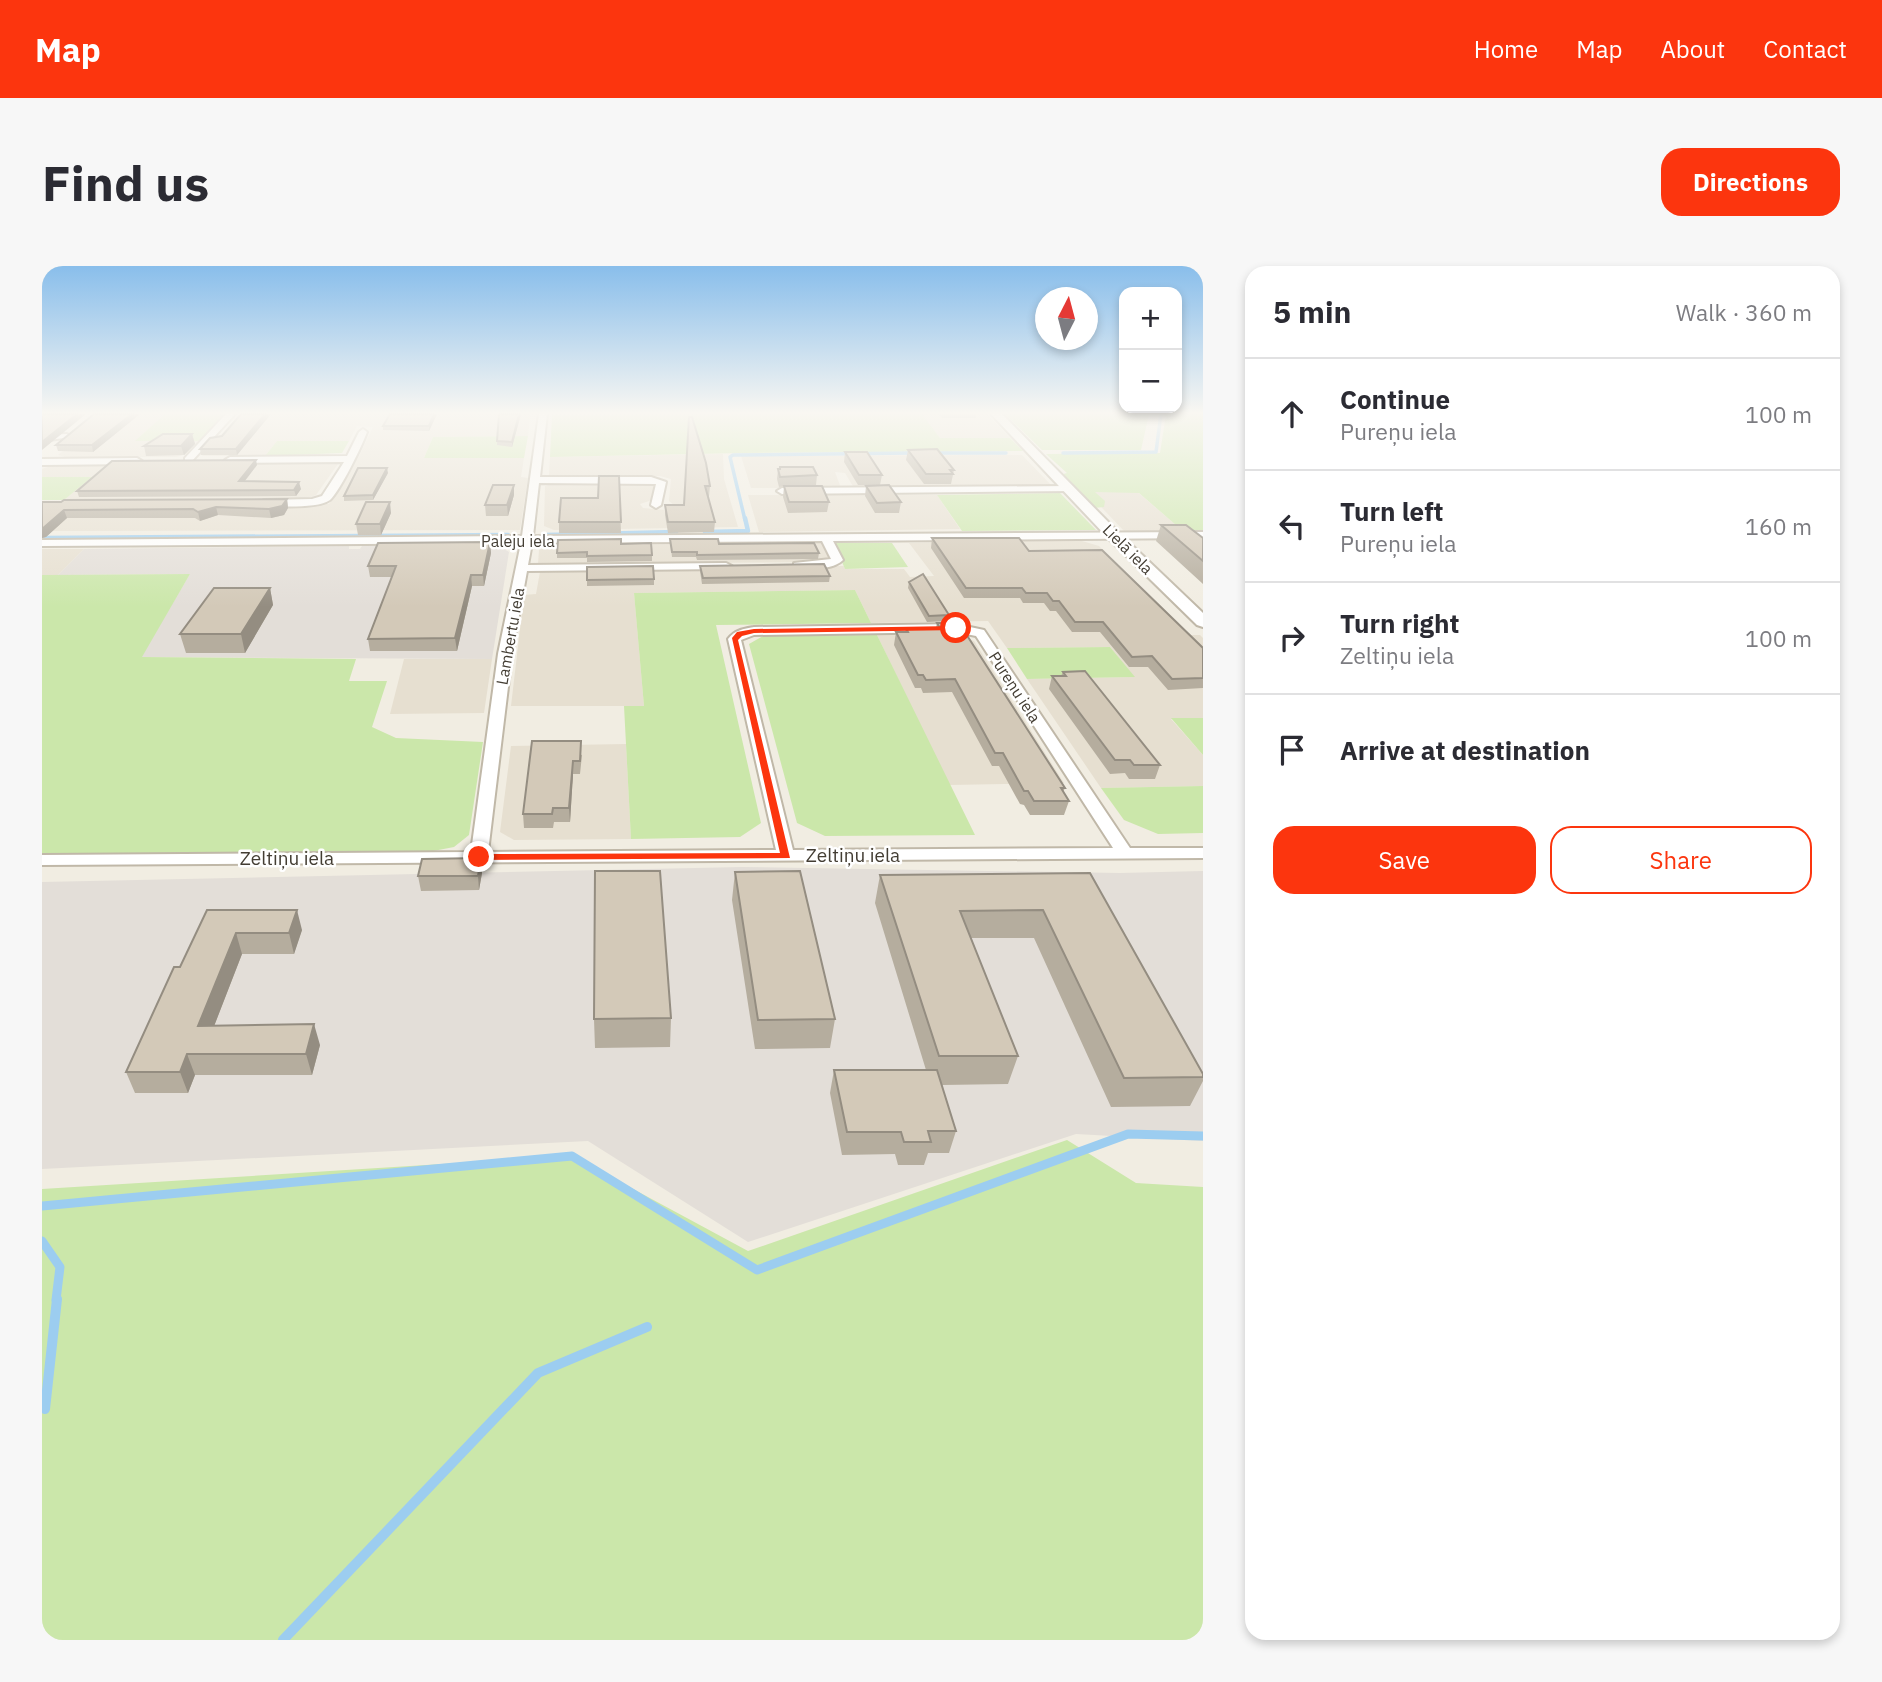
<!DOCTYPE html>
<html lang="en">
<head>
<meta charset="utf-8">
<style>
	:root { --surface:#fff; --page:#f7f7f7; --text:#2b2b33; --muted:#7c7c81; --line:#e1e1e2; --accent:#fc350e }
	body { margin:0; font-family:"IBM Plex Sans",sans-serif; background:var(--page); color:var(--text) }
	.controls { position:absolute; right:21px; top:21px; display:grid; overflow:hidden; border-radius:14px; box-shadow:0 4px 10px #0003 }
	.controls button { width:63px; height:63px; display:grid; place-items:center; padding:0; border:0; border-bottom:2px solid var(--line); background:var(--surface); color:var(--text); font:35px sans-serif }
	.compass { position:absolute; left:993px; top:21px; width:63px; height:63px; border-radius:50%; background:var(--surface); box-shadow:0 4px 10px #0003; rotate:6deg }
	.stop { position:absolute; width:21px; height:21px; margin:-16px; border:5px solid #fc350e; border-radius:50%; background:#fff }
	.stop.end { background:#fc350e; border-color:#fff; box-shadow:0 2px 7px #0008 }
	.list { margin:0; padding:0; list-style:none }
	h2 { display:flex; justify-content:space-between; align-items:center; height:91px; margin:0; padding:0 28px; font-size:30px }
	h2 small { font-size:23px; font-weight:400; color:var(--muted) }
	.list li { display:grid; grid-template-columns:46px 1fr auto; gap:21px; align-items:center; box-sizing:border-box; height:112px; padding:0 28px; border-top:2px solid var(--line) }
	.list b { display:block; font-size:26px; white-space:nowrap }
	.list p { margin:0; font-size:23px; white-space:nowrap; color:var(--muted) }
	.list em { font-size:23px; font-style:normal; color:var(--muted) }
	.actions { display:flex; gap:14px; padding:21px 28px }
	.actions a { flex:1; padding:16px 0; border:2px solid var(--accent); border-radius:21px; text-align:center; font-size:24px; color:var(--accent) }
	.actions .main { background:var(--accent); color:#fff }
	.icon { flex:none; width:38px; height:38px; fill:none; stroke:currentColor; stroke-width:2; stroke-linecap:round; stroke-linejoin:round }
	.map { position:relative; flex:none; width:1161px; height:1374px; overflow:hidden; border-radius:21px }
	header { display:flex; align-items:center; gap:42px; box-sizing:border-box; height:98px; padding:0 35px; background:var(--accent); color:#fff }
	header strong { font-size:33px }
	nav { display:flex; gap:38px; margin-inline-start:auto; font-size:24px }
	.intro { display:flex; align-items:center; justify-content:space-between; box-sizing:border-box; height:168px; padding:0 42px }
	h1 { margin:0; font-size:49px }
	.button { padding:18px 32px; border-radius:21px; background:var(--accent); color:#fff; font-size:24px; font-weight:700 }
	main { display:flex; gap:42px; padding:0 42px }
	aside { flex:1; background:var(--surface); border-radius:21px; box-shadow:0 4px 10px #0003 }
	.map>svg:first-child { display:block }
	.residential { fill:#e6dfd0 }
	.industrial { fill:#e3ded8 }
	.green { fill:#cbe7aa }
	.lines { fill:none; stroke-linecap:round; stroke-linejoin:round }
	.stream-far3 { stroke:#9ccdf0; stroke-width:3.5 }
	.stream-far2 { stroke:#9ccdf0; stroke-width:4.5 }
	.stream-far1 { stroke:#9ccdf0; stroke-width:9 }
	.stream { stroke:#9ccdf0; stroke-width:10 }
	.minor-casing { stroke:#c0b8a8; stroke-width:4 }
	.tertiary-casing { stroke:#c0b8a8; stroke-width:4 }
	.minor { fill:#fff; fill-rule:evenodd }
	.tertiary { fill:#fff; fill-rule:evenodd }
	.wall { fill:#b5ad9e }
	.shaded-wall { fill:#948d81 }
	.building { fill:#d3c9b8; stroke:#948d81; stroke-width:2 }
	.route { fill:#fc350e }
	.labels { text-anchor:middle; dominant-baseline:central; stroke-width:5; stroke-linejoin:round; paint-order:stroke }
	.far-street-label { font-size:16px; fill:#433d33; stroke:#fff }
	.street-label { font-size:19px; fill:#433d33; stroke:#fff }
</style>
</head>
<body>
<header>
<strong>Map</strong>
<nav><a>Home</a><a>Map</a><a>About</a><a>Contact</a></nav>
</header>
<div class="intro"><h1>Find us</h1><a class="button">Directions</a></div>
<main>
<div class="map">
<svg width="1161" height="1374" viewBox="0 0 1161 1374">
	<rect width="100%" height="100%" fill="#f1ede2"/>
	<path class="residential" d="M66,148H123L94,175H157L145,188L134,191H23L16,189Z
		M198,148H488L486,170L391,171L382,192H482L479,211L486,212L478,264L0,265V240L287,238L317,190L331,161L315,160L307,175H235L223,190H160Z
		M880,148H945L968,172H898Z
		M681,188L682,213L696,261L512,264L502,260L503,220L514,217L599,216L612,219L610,234L598,238L601,242L623,244L632,239L627,235L629,213L618,210L517,211L507,209L508,191Z
		M980,189L1011,221L812,222L803,207L793,206L799,222H709L699,190Z
		M289,195L296,198L274,229L266,232L22,234L49,211H0V203L17,197Z
		M1042,223H1092L1142,266H1083Z
		M706,229H895L918,263L717,266Z
		M999,273L1040,275L1057,280L1146,369H1158L1161,372V452L1129,453L1161,489V520L1059,522L985,413L1092,411L1068,381L965,382L946,355L829,357L813,324L592,327L602,440H469L482,329L494,328L498,306L503,303L802,300L803,303H862L868,311L892,310L867,277Z
		M783,277L790,294L785,296L496,298L497,284L510,279Z
		M0,283H42L16,309H0Z
		M911,368L932,375L1022,517L907,519L835,369Z
		M362,393H450L442,447L348,448Z
		M584,478L589,573L472,574L458,566L469,480Z"/>
	<path class="industrial" d="M455,279L467,286L450,393L99,391L148,308L16,309L42,283L307,280V283H318L320,280Z
		M700,601L1078,607L1161,605V875L1034,868L706,976L546,875L0,903V616Z"/>
	<path class="green" d="M123,148H183L157,175H93Z
		M880,148L898,172H968L981,185L701,187L508,191L510,149Z
		M963,148H1107L1099,184H1000Z
		M1124,148H1161V266H1142L1097,227L1053,226L1063,235L1062,241L1052,242L1018,209L1025,207L1004,188L1118,187Z
		M486,170L482,192H382L391,171Z
		M235,175H307L300,187L223,190Z
		M0,211H50L22,234H0Z
		M1018,227L1054,264L920,265L895,229Z
		M792,277H850L866,301L803,303Z
		M148,308L100,391L314,393L307,415H345L330,461L354,472L441,476L427,569L412,581L386,586L0,589V309Z
		M813,324L829,357L674,359L719,557L698,571L589,573L582,440H602L592,327Z
		M835,369L933,569L783,570L755,557L707,378L721,370Z
		M1068,381L1093,411L985,413L965,382Z
		M1129,452H1161V489Z
		M1161,520V567L1116,568L1082,554L1059,522Z
		M1025,874L1094,917L1161,921V1374H0V923L530,890L706,985Z"/>
	<g class="lines">
		<path class="stream-far3" d="M891,187H964
			M1021,187L1114,186L1119,148
			M703,254L688,191L691,189L872,187"/>
		<path class="stream-far2" d="M663,266L706,265L703,252
			M504,269L634,266
			M0,272L466,269"/>
		<path class="stream-far1" d="M0,940L530,890L715,1004L1086,868L1161,870
			M0,975L18,1001L14,1034"/>
		<path class="stream" d="M3,1143L15,1033
			M241,1374L496,1107L605,1061"/>
		<g class="minor-casing">
			<path id="minor" d="M184,148H193L149,196H143V192Z
				M497,148H505L498,211H609L624,216L619,239L614,242L609,239L614,218L497,217L491,270L1161,266V272L791,275L801,294C789,305 771,302 756,302L752,301V297L789,293L780,275L490,277L486,299L684,297L690,300L684,303L485,305L470,388L446,586L734,584L686,373C693,364 701,363 712,361L914,358L942,364L1088,582H1161V592L0,599V589L429,586L456,388L479,277L0,280V274L480,270ZM914,366L934,370L1071,582L751,584L699,374L712,369Z
				M321,163L325,166C320,180 298,225 288,234C276,243 237,240 222,240L217,237L222,234L270,233L280,230L302,196L188,197L183,194L188,191L305,190L317,166Z
				M0,169L25,168L29,171L0,175Z
				M0,193L95,192L100,195L95,198L0,199Z
				M1028,220L1031,221V225L740,228L735,225L740,222Z"/>
		</g>
		<g class="tertiary-casing">
			<path id="tertiary" d="M949,148H960L1076,266L1161,347V361L1155,359L1066,272Z"/>
		</g>
		<use href="#minor" class="minor"/>
		<use href="#tertiary" class="tertiary"/>
	</g>
	<path class="wall" d="M52,148H98L51,186L16,185L14,179Z
		M199,148H229L195,189H159L158,183L180,170Z
		M348,148H395L387,165L341,164V160Z
		M479,148L470,181L455,179V175Z
		M897,148H934V152H900Z
		M647,151L668,220L667,230H665L673,256L672,266L626,267L623,249V239H642Z
		M150,168L153,178L142,189L104,190L102,180Z
		M866,184L912,204L909,218H882L864,194Z
		M803,186L840,209L838,219H816L802,196Z
		M215,199L203,215L259,223L254,230L37,231L35,225Z
		M738,201L775,209L774,219L742,220L787,236L785,246L746,247L741,231L742,220L737,221L735,213L736,203H737Z
		M346,207L331,234L302,235V230Z
		M577,210L579,267H517V256L556,232Z
		M824,220L859,236L857,247H833L823,230Z
		M472,229L466,250H444L443,239Z
		M245,233L246,242L242,249L229,252L176,249L158,255L153,252H25L4,271L0,272V236Z
		M349,247L339,269H316L314,258Z
		M1119,259L1161,272V318L1114,275Z
		M890,272L987,285L1161,382V422L1126,424L1106,401H1087L1058,366H1030L1014,345H1008L1002,337H981L978,332H922L889,282Z
		M628,273L677,278L777,287L776,293L655,294L654,291H630Z
		M448,276L449,287L442,320H430L415,385H328L326,373L350,311H328L326,300Z
		M579,278L610,289V295L545,296V292H515V287Z
		M658,300L788,310L787,316L660,318L658,305Z
		M545,301L612,313V319L545,320Z
		M867,316L907,349L906,355L885,356L866,322Z
		M228,322L231,339L203,387H144L138,368Z
		M895,357L1023,522L1021,526L1027,535L1022,549H988L982,539L978,538L957,500H950L910,426L881,427L879,422H873L852,379L854,366H863L864,362H894Z
		M1021,406L1118,499L1113,513H1087L1083,507L1068,508L1007,423L1010,410H1019Z
		M490,475L540,489L538,508H531L528,556H512L511,562H482L481,548Z
		M439,592L440,607L437,624L379,625L376,610Z
		M693,606L793,753L788,782L713,783L690,634Z
		M1048,607L1161,808V815L1148,840L1069,841L992,672H929L976,790L966,818L900,819L914,865L907,887H886L882,899H856L853,888L800,889L788,827L792,804H884L833,637L838,609Z
		M165,644L260,664L252,688H200L172,760L278,779L270,809H153L146,827H93L84,806L138,701Z
		M629,752L628,781L553,782L552,753Z"/>
	<path class="shaded-wall" d="M35,148H44L0,184V176Z
		M90,148H98L51,186L50,179Z
		M223,148H229L195,189L194,183Z
		M392,148H395L387,165V160Z
		M477,148H479L470,181V176Z
		M150,168L153,178L142,189L139,180Z
		M214,194L215,199L198,221L197,215Z
		M345,202L346,207L331,234V229Z
		M257,216L259,223L254,230L252,224Z
		M472,219V229L466,250L465,239Z
		M245,233L246,242L242,249L229,252L227,243Z
		M348,236L349,247L339,269L338,258Z
		M174,241L176,249L158,255L156,246Z
		M22,244L25,252L4,271L0,272V263Z
		M448,276L449,287L442,320L441,309Z
		M429,309L430,320L415,385L413,372Z
		M228,322L231,339L203,387L199,368Z
		M531,495V508L528,556L527,542Z
		M439,592L440,607L437,624L436,610Z
		M255,644L260,664L252,688L247,667Z
		M194,667L200,688L164,781L156,760Z
		M272,758L278,779L270,809L264,788Z
		M145,788L153,809L146,827L138,806Z"/>
	<path class="building" d="M0,148H35L0,176Z
		M52,148H90L50,179H14Z
		M199,148H223L194,183H158L168,172L180,170Z
		M348,148H392L387,160H341Z
		M457,148H477L470,176L455,175Z
		M647,151H650L664,197L668,220H663L673,256H626L623,239H642Z
		M121,168H150L139,180H102Z
		M895,183L912,204H908L911,208H884L866,184Z
		M803,186H825L840,209H817Z
		M214,194L197,215L257,216L252,224L35,225L70,195Z
		M738,201H771L775,209L738,211L736,203H738Z
		M316,202H345L331,229L302,230Z
		M557,210H577L579,256H517L519,232H556Z
		M451,219H472L465,239H443Z
		M847,219L859,236L835,237L824,220Z
		M742,220H780L787,236H747Z
		M245,233L240,240L227,243L174,241L156,246L151,243L22,244L0,263V236H19L22,234Z
		M324,236H348L338,258H314Z
		M1119,259H1144L1161,272V295Z
		M890,272H977L987,285L1060,284L1161,382V412L1130,413L1110,390L1090,391L1061,356H1033L1017,335H1011L1005,327H984L980,322H924Z
		M579,273V278L609,277L610,289L545,290V286L515,287L516,274Z
		M628,273H676L677,278L772,277L777,287L655,289V286H630Z
		M448,276L441,309H429L413,372L326,373L354,300H326L336,277Z
		M782,298L788,310L661,312L658,300Z
		M611,300L612,313L545,314V301Z
		M881,308L907,349L887,350L867,316Z
		M172,322H228L199,368H138Z
		M895,357H917L1023,522H1019L1027,535H992L986,525H982L961,487H953L913,413L884,414L881,409H876L854,366H866L864,362H898Z
		M1043,405L1118,499H1092L1088,494H1073L1010,410H1024L1021,406Z
		M490,475H539L538,495H531L527,542H511L510,548H481Z
		M439,592L436,610H376L380,593Z
		M553,605H618L629,752L552,753Z
		M758,605L793,753L716,754L693,606Z
		M1048,607L1161,808V811L1082,812L1001,644L918,645L976,790H897L838,609Z
		M165,644H255L247,667H194L156,760L272,758L264,788H145L138,806H84L132,701H138Z
		M792,804H895L914,865H886L889,876H862L859,866H805Z"/>
	<linearGradient id="sky" x2="0" y2="1"><stop stop-color="#89beeb"/><stop offset="0.43" stop-color="#f9f7f2"/><stop offset="1" stop-color="#f9f7f2" stop-opacity="0"/></linearGradient>
	<rect width="1161" height="341" fill="url(#sky)"/>
	<path class="route" d="M914,360L917,364L712,367L700,370L696,374L748,592L437,594L432,591L437,588L738,587L690,372L695,366L712,363Z"/>
	<g class="labels">
		<g class="far-street-label">
			<text x="476" y="275">Paleju iela</text>
			<text transform="translate(1086 283) rotate(45)">Lielā iela</text>
			<text transform="translate(468 370) rotate(-80)">Lambertu iela</text>
			<text transform="translate(973 421) rotate(57)">Pureņu iela</text>
		</g>
		<g class="street-label">
			<text x="811" y="589">Zeltiņu iela</text>
			<text x="245" y="592">Zeltiņu iela</text>
		</g>
	</g>
</svg>
<div class="controls">
<button>+</button>
<button>−</button>
</div>
<svg class="compass" viewBox="-18 -18 36 36"><path d="M0-13l5 13h-10z" fill="#e53935"/><path d="M0 13l5-13h-10z" fill="#7c7c81"/></svg>
<div class="stop" style="left:914px;top:362px"></div>
<div class="stop end" style="left:437px;top:591px"></div>
</div>
<aside>
<h2>5 min<small>Walk · 360 m</small></h2>
<ul class="list">
<li><svg class="icon" aria-label="ahead" viewBox="0 0 24 24"><path d="M12 20V5M6 11l6-6 6 6"/></svg><div><b>Continue</b><p>Pureņu iela</p></div><em>100 m</em></li>
<li><svg class="icon" aria-label="left" viewBox="0 0 24 24"><path d="M17 20v-9H6M10 6l-5 5 5 5"/></svg><div><b>Turn left</b><p>Pureņu iela</p></div><em>160 m</em></li>
<li><svg class="icon" aria-label="right" viewBox="0 0 24 24"><path d="M7 20v-9h11M14 6l5 5-5 5"/></svg><div><b>Turn right</b><p>Zeltiņu iela</p></div><em>100 m</em></li>
<li><svg class="icon" aria-label="arrive" viewBox="0 0 24 24"><path d="M6 21V4h12l-3 4 3 4H6"/></svg><div><b>Arrive at destination</b></div></li>
</ul>
<div class="actions"><a class="main">Save</a><a>Share</a></div>
</aside>
</main>
</body>
</html>
